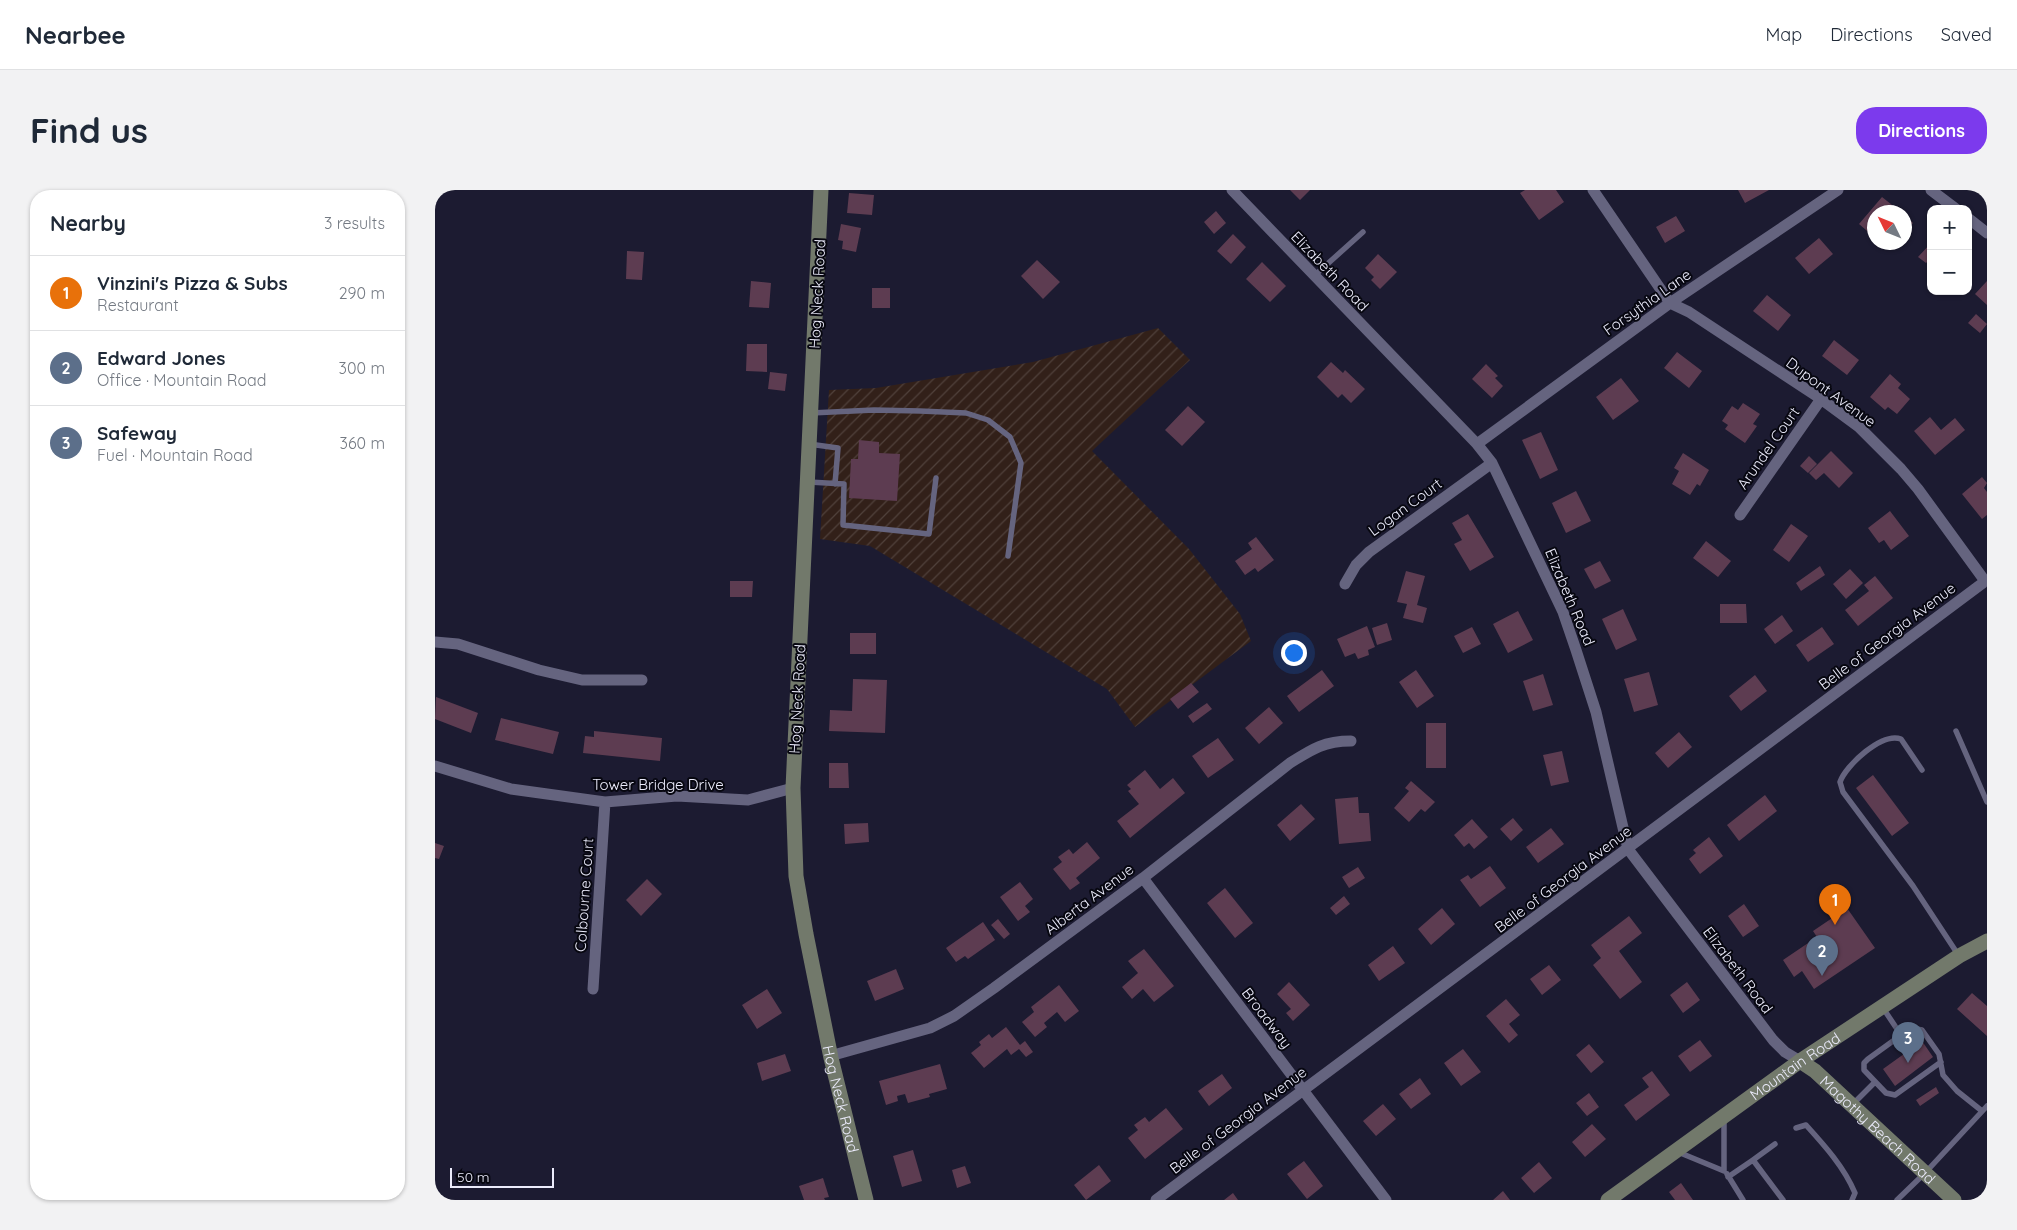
<!DOCTYPE html>
<html lang="en">
<head>
<meta charset="utf-8">
<style>
	:root { --surface:#fff; --page:#f2f2f3; --text:#1f2937; --muted:#747a83; --line:#e0e1e3; --accent:#7c3aed }
	body { margin:0; font-family:Quicksand,sans-serif; background:var(--page); color:var(--text) }
	.controls { position:absolute; right:15px; top:15px; display:grid; overflow:hidden; border-radius:10px; box-shadow:0 1px 4px #0004 }
	.controls button { width:45px; height:45px; display:grid; place-items:center; padding:0; border:0; border-bottom:1px solid var(--line); background:var(--surface); color:var(--text); font:25px sans-serif }
	.compass { position:absolute; left:1432px; top:15px; width:45px; height:45px; border-radius:50%; background:var(--surface); box-shadow:0 1px 4px #0004; rotate:313deg }
	.scale { position:absolute; left:15px; bottom:12px; width:104px; box-sizing:border-box; padding-left:5px; border:2px solid #ebebfb; border-top:0; font-size:14px; line-height:18px; white-space:nowrap; color:#ebebfb; -webkit-text-stroke:4px #070710; paint-order:stroke }
	.you { position:absolute; left:858px; top:462px; width:18px; height:18px; margin:-12px; border:4px solid #fff; border-radius:50%; background:#1a73e8; box-shadow:0 0 0 8px #1a73e833 }
	.badge { display:grid; place-items:center; width:32px; height:32px; border-radius:50%; background:var(--accent); color:#fff; font-size:16px; font-weight:700 }
	.pin { position:absolute; translate:-50% -41px; filter:drop-shadow(0 1px 2px #0008) }
	.pin::after { content:''; position:absolute; top:26px; width:18px; height:15px; background:inherit; clip-path:polygon(0 0,100% 0,50% 100%) }
	.list { margin:0; padding:0; list-style:none }
	h2 { display:flex; justify-content:space-between; align-items:center; height:65px; margin:0; padding:0 20px; font-size:21px }
	h2 small { font-size:16px; font-weight:400; color:var(--muted) }
	.list li { display:grid; grid-template-columns:32px 1fr auto; gap:15px; align-items:center; box-sizing:border-box; height:75px; padding:0 20px; border-top:1px solid var(--line) }
	.list b { display:block; font-size:19px; white-space:nowrap }
	.list p { margin:0; font-size:16px; white-space:nowrap; color:var(--muted) }
	.list em { font-size:16px; font-style:normal; color:var(--muted) }
	.map { position:relative; flex:none; width:1552px; height:1010px; overflow:hidden; border-radius:20px }
	header { display:flex; align-items:center; gap:30px; box-sizing:border-box; height:70px; padding:0 25px; background:var(--surface); border-bottom:1px solid var(--line) }
	header strong { font-size:24px }
	nav { display:flex; gap:28px; margin-inline-start:auto; font-size:18px }
	.intro { display:flex; align-items:center; justify-content:space-between; box-sizing:border-box; height:120px; padding:0 30px }
	h1 { margin:0; font-size:35px }
	.button { padding:12px 22px; border-radius:20px; background:var(--accent); color:#fff; font-size:18px; font-weight:700 }
	main { display:flex; gap:30px; padding:0 30px }
	aside { flex:1; background:var(--surface); border-radius:20px; box-shadow:0 1px 4px #0004 }
	.map>svg:first-child { display:block }
	.industrial { fill:url(#industrial-furrows) }
	.building { fill:#5d3c51 }
	.lines { fill:none; stroke-linecap:round; stroke-linejoin:round }
	.lane { stroke:#65647f; stroke-width:5.5 }
	.street { stroke:#65647f; stroke-width:11 }
	.secondary { stroke:#72796b; stroke-width:15 }
	.labels { text-anchor:middle; dominant-baseline:central; stroke-width:4; stroke-linejoin:round; paint-order:stroke }
	.street-label { font-size:15px; fill:#ebebfb; stroke:#070710 }
</style>
</head>
<body>
<header>
<strong>Nearbee</strong>
<nav><a>Map</a><a>Directions</a><a>Saved</a></nav>
</header>
<div class="intro"><h1>Find us</h1><a class="button">Directions</a></div>
<main>
<aside>
<h2>Nearby<small>3 results</small></h2>
<ul class="list">
<li><span class="badge" style="background:#e8710a">1</span><div><b>Vinzini's Pizza &amp; Subs</b><p>Restaurant</p></div><em>290 m</em></li>
<li><span class="badge" style="background:#5c6f8a">2</span><div><b>Edward Jones</b><p>Office · Mountain Road</p></div><em>300 m</em></li>
<li><span class="badge" style="background:#5c6f8a">3</span><div><b>Safeway</b><p>Fuel · Mountain Road</p></div><em>360 m</em></li>
</ul>
</aside>
<div class="map">
<svg width="1552" height="1010" viewBox="0 0 1552 1010">
	<defs>
		<pattern id="industrial-furrows" width="10" height="10" patternUnits="userSpaceOnUse" patternTransform="scale(1.25)"><rect width="10" height="10" fill="#322019"/><path d="M-1 1l2-2M0 10L10 0M9 11l2-2" fill="none" stroke="#50413b"/></pattern>
	</defs>
	<rect width="100%" height="100%" fill="#1c1b31"/>
	<path class="industrial" d="M723,138L755,170L657,261L754,359L805,424L816,451L700,537L672,499L435,356L385,349L394,200L441,198L598,172Z"/>
	<path class="building" d="M855,0H875L865,10Z
		M1090,0H1121L1129,12L1104,30L1085,3Z
		M1303,0H1334L1310,13Z
		M414,3L439,5L437,25L412,23Z
		M1447,7L1466,22H1440L1438,46L1424,34Z
		M781,21L791,33L779,44L769,32Z
		M1241,26L1250,41L1230,53L1221,37Z
		M1470,26L1478,33L1470,42Z
		M406,34L426,38L421,62L407,59L408,51L403,50Z
		M798,44L811,57L796,74L782,61Z
		M1384,48L1398,64L1374,84L1360,68Z
		M1496,53V71L1494,70L1491,73L1483,67Z
		M192,61L209,62L207,90L191,89Z
		M943,64L962,82L945,99L936,90L939,87L930,78Z
		M602,70L625,92L608,109L586,86Z
		M827,72L851,96L835,112L811,89Z
		M316,91L336,93L334,118L314,117Z
		M1552,91V115L1540,104Z
		M437,98H455V118H437Z
		M1332,105L1356,125L1343,141L1318,121Z
		M1541,124L1552,134L1545,143L1533,133Z
		M1399,150L1424,170L1412,185L1387,166Z
		M312,154H332V182L311,181Z
		M1242,162L1267,181L1254,198L1229,178Z
		M896,172L908,183L910,180L930,199L916,213L907,204L903,208L882,187Z
		M1051,174L1063,186L1060,188L1068,196L1057,208L1037,189Z
		M335,182L352,184L350,201L333,199Z
		M1455,184L1466,194L1463,198L1475,209L1462,224L1453,217L1450,220L1435,207Z
		M1186,188L1204,211L1178,230L1161,207Z
		M1308,213L1325,224L1318,234L1322,236L1310,253L1290,239L1293,235L1287,231L1297,216L1303,220Z
		M753,216L770,232L747,256L730,240Z
		M1495,227L1506,240L1520,228L1530,240L1500,265L1479,241Z
		M1106,242L1123,280L1105,289L1087,250Z
		M424,250L444,252V263L465,264L462,311L414,308L416,269H423Z
		M1396,261L1418,283L1404,298L1389,283L1381,290L1374,283Z
		M1248,263L1274,280L1265,296L1262,294L1255,305L1237,294L1244,281L1239,278Z
		M1374,266L1382,274L1373,283L1365,276Z
		M1547,287L1552,293L1549,298L1552,302V325L1547,329L1527,304Z
		M1141,301L1156,331L1131,343L1117,313Z
		M1455,321L1474,346L1456,360L1449,350L1444,353L1433,338Z
		M1033,324L1059,367L1035,381L1019,354L1027,350L1017,333Z
		M1356,334L1373,346L1354,372L1338,360Z
		M821,347L839,370L823,382L820,378L810,385L800,371L817,359L813,353Z
		M1271,351L1296,371L1283,387L1258,368Z
		M1165,371L1176,391L1160,399L1149,379Z
		M1385,376L1390,385L1366,401L1361,393Z
		M1415,379L1428,393L1411,409L1398,394Z
		M971,381L990,386L982,415L992,418L988,433L968,428L972,414L962,412Z
		M1440,386L1458,408L1423,436L1410,420L1434,401L1429,395Z
		M295,391H318L317,407H295Z
		M1285,414H1311L1312,433H1285Z
		M1188,419L1202,450L1181,460L1167,429Z
		M1083,421L1098,450L1073,463L1058,434Z
		M1347,425L1358,441L1340,454L1329,439Z
		M952,433L957,450L942,455L937,438Z
		M932,436L940,457L933,460L934,465L923,469L920,463L910,467L902,449Z
		M1037,437L1046,454L1028,463L1019,446Z
		M1387,437L1399,454L1373,472L1361,455Z
		M415,443H441V464H415Z
		M887,480L899,496L864,522L852,506Z
		M981,480L999,506L982,518L964,492Z
		M1214,482L1223,515L1199,522L1189,489Z
		M1108,484L1118,515L1098,521L1088,491Z
		M1320,485L1332,501L1306,521L1294,506Z
		M418,489L452,490L450,543L394,541L395,520L417,521Z
		M756,493L764,502L743,519L735,509Z
		M1,507L43,523L36,543L0,529Z
		M772,513L777,519L758,533L753,526Z
		M834,517L848,533L824,554L810,538Z
		M66,528L124,542L118,564L60,550Z
		M991,533H1011V578H991Z
		M159,541L227,548L225,571L148,563L150,546L159,547Z
		M1244,542L1257,557L1233,578L1220,563Z
		M783,548L799,570L773,588L757,566Z
		M1127,561L1134,592L1116,596L1108,565Z
		M394,573H413L414,598H394Z
		M710,580L725,599L738,588L750,603L695,648L682,631L704,614L693,601L696,599L692,595Z
		M1438,585L1474,633L1457,646L1421,598Z
		M976,591L1000,612L990,622L986,619L974,632L959,618L974,601L970,598Z
		M1330,605L1342,621L1304,651L1292,635Z
		M923,607L924,623H934L936,651L904,654L900,609Z
		M866,614L880,629L855,651L842,635Z
		M1078,628L1088,640L1076,651L1065,639Z
		M1037,629L1053,647L1039,659L1034,653L1029,657L1019,645Z
		M433,633L434,652L410,654L409,634Z
		M1116,638L1129,654L1103,673L1091,657Z
		M1274,647L1288,666L1265,684L1254,669L1261,663L1258,660Z
		M652,652L665,668L641,688L645,693L635,700L618,679L627,672L623,667L634,659L638,664Z
		M0,653L9,656L4,669L0,668Z
		M1055,676L1071,698L1045,717L1025,690L1033,685L1036,689Z
		M923,677L930,688L914,698L907,687Z
		M212,689L227,704L206,726L191,710Z
		M585,692L598,709L590,716L595,722L583,731L565,707Z
		M790,698L818,733L800,748L772,713Z
		M909,706L915,714L901,725L895,718Z
		M1309,714L1324,736L1308,747L1293,726Z
		M1007,718L1020,734L996,755L983,739Z
		M1412,718L1440,758L1379,799L1367,781L1359,787L1348,770L1382,747L1378,741Z
		M1194,726L1207,743L1184,761L1207,792L1185,809L1158,775L1166,768L1156,755Z
		M563,729L575,744L569,749L556,735Z
		M548,732L560,750L533,769L530,766L521,772L511,758Z
		M958,756L970,773L944,791L933,775Z
		M709,759L739,796L719,812L708,799L697,809L687,797L703,783L693,771Z
		M1114,775L1126,790L1107,805L1095,789Z
		M461,779L469,799L440,811L432,791Z
		M854,792L875,815L858,831L851,823L856,819L842,804Z
		M1252,792L1265,810L1248,823L1235,805Z
		M624,795L644,821L630,832L622,822L609,833L612,837L600,847L587,832L599,822L596,817Z
		M332,799L347,823L322,839L307,815Z
		M1537,803L1552,816V846L1522,819Z
		M1071,809L1085,825L1074,834L1083,845L1074,853L1051,826Z
		M571,837L585,855L590,851L598,862L591,867L584,859L576,865L572,859L549,878L536,863L546,855L544,852L554,844L557,848Z
		M1265,850L1277,866L1255,882L1243,866Z
		M1487,851L1498,867L1460,896L1448,879Z
		M1154,854L1169,872L1156,883L1141,865Z
		M1028,859L1046,882L1026,896L1009,873Z
		M350,864L356,881L327,891L322,873Z
		M505,874L512,899L494,904L495,907L473,913L470,904L462,906L463,911L451,915L444,891Z
		M1217,881L1235,905L1201,931L1189,915L1214,897L1207,888Z
		M787,884L797,898L774,916L763,901Z
		M985,888L996,904L976,919L964,904Z
		M1501,897L1504,903L1485,916L1481,910Z
		M1154,903L1164,917L1152,926L1141,913Z
		M948,914L961,929L941,946L928,931Z
		M731,918L748,939L710,969L693,948L703,940L699,935L710,927L714,932Z
		M1157,934L1171,949L1150,967L1137,952Z
		M478,960L487,991L467,997L458,966Z
		M869,971L888,996L872,1009L852,984Z
		M1104,972L1117,988L1099,1003L1086,988Z
		M664,975L676,991L651,1010L639,995Z
		M530,976L536,993L522,998L517,980Z
		M388,988L394,1007L389,1008L390,1010H369L364,996Z
		M1246,993L1258,1010H1240L1234,1002Z
		M1068,1001L1075,1010H1058Z
		M798,1003L803,1010H789Z"/>
	<g class="lines">
		<path class="lane" d="M879,86L928,42
			M376,223L439,220L485,221L531,223L553,230L575,247L586,273L573,366
			M374,254L403,258L400,294
			M374,292L409,294L408,335L494,344L501,288
			M1521,541L1552,612
			M1487,580L1466,549C1447,542 1411,575 1405,592L1408,602L1478,696L1524,766
			M1448,818L1466,845
			M1506,872L1460,905L1451,903L1429,880V873L1433,869L1476,838L1487,840L1504,864L1508,885L1522,901L1547,921
			M1418,914L1440,892
			M1361,938L1371,935C1390,956 1409,977 1420,1003L1417,1010
			M1243,962L1289,981V928
			M1318,970L1340,954
			M1292,984L1308,1010
			M1293,987L1318,970L1348,1010
			M1462,1010L1490,983L1552,916"/>
		<path class="street" d="M797,0L1042,254L1057,273L1128,422L1141,460L1161,522L1193,659L1338,850L1350,862L1365,871
			M1158,0L1235,113L1254,122L1386,209L1424,237L1466,279L1483,299L1550,391
			M1496,0L1521,19
			M1533,28L1552,43
			M1042,254L1235,113L1403,0
			M1305,325L1386,209
			M910,394L921,375L934,362L1057,273
			M0,452L23,454L104,480L147,490H207
			M0,576L76,599L170,612L242,606L313,610L358,598
			M708,688L951,1010
			M158,799L170,612
			M395,866L495,838L519,826L559,798L708,688L855,573C877,559 889,551 916,551
			M721,1010L1552,390"/>
		<g class="secondary">
			<path id="s1" d="M386,0L358,598L361,686L371,744L396,868L431,1010"/>
			<path id="s2" d="M1365,871L1380,881L1519,1010"/>
			<path id="s3" d="M1173,1010L1365,871L1524,766L1552,751"/>
		</g>
	</g>
	<g class="labels">
		<g class="street-label">
			<text transform="translate(895 81) rotate(46)">Elizabeth Road</text>
			<text transform="translate(382 104) rotate(-87)">Hog Neck Road</text>
			<text transform="translate(1212 112) rotate(-35)">Forsythia Lane</text>
			<text transform="translate(1396 202) rotate(36)">Dupont Avenue</text>
			<text transform="translate(1333 258) rotate(-55)">Arundel Court</text>
			<text transform="translate(970 317) rotate(-36)">Logan Court</text>
			<text transform="translate(1135 407) rotate(67)">Elizabeth Road</text>
			<text transform="translate(1452 446) rotate(-37)">Belle of Georgia Avenue</text>
			<text transform="translate(362 509) rotate(-87)">Hog Neck Road</text>
			<text x="223" y="594">Tower Bridge Drive</text>
			<text transform="translate(1128 689) rotate(-37)">Belle of Georgia Avenue</text>
			<text transform="translate(149 705) rotate(-86)">Colbourne Court</text>
			<text transform="translate(654 709) rotate(-37)">Alberta Avenue</text>
			<text transform="translate(1303 780) rotate(53)">Elizabeth Road</text>
			<text transform="translate(832 828) rotate(53)">Broadway</text>
			<text stroke="none"><textPath href="#s3" startOffset="230">Mountain Road</textPath></text>
			<text stroke="none"><textPath href="#s1" startOffset="914">Hog Neck Road</textPath></text>
			<text transform="translate(803 930) rotate(-37)">Belle of Georgia Avenue</text>
			<text stroke="none"><textPath href="#s2" startOffset="104">Magothy Beach Road</textPath></text>
		</g>
	</g>
</svg>
<div class="controls">
<button>+</button>
<button>−</button>
</div>
<svg class="compass" viewBox="-18 -18 36 36"><path d="M0-13l5 13h-10z" fill="#e53935"/><path d="M0 13l5-13h-10z" fill="#747a83"/></svg>
<div class="scale">50 m</div>
<div class="you"></div>
<div class="pin badge" style="left:1400px;top:735px;background:#e8710a">1</div>
<div class="pin badge" style="left:1387px;top:786px;background:#5c6f8a">2</div>
<div class="pin badge" style="left:1473px;top:873px;background:#5c6f8a">3</div>
</div>
</main>
</body>
</html>
